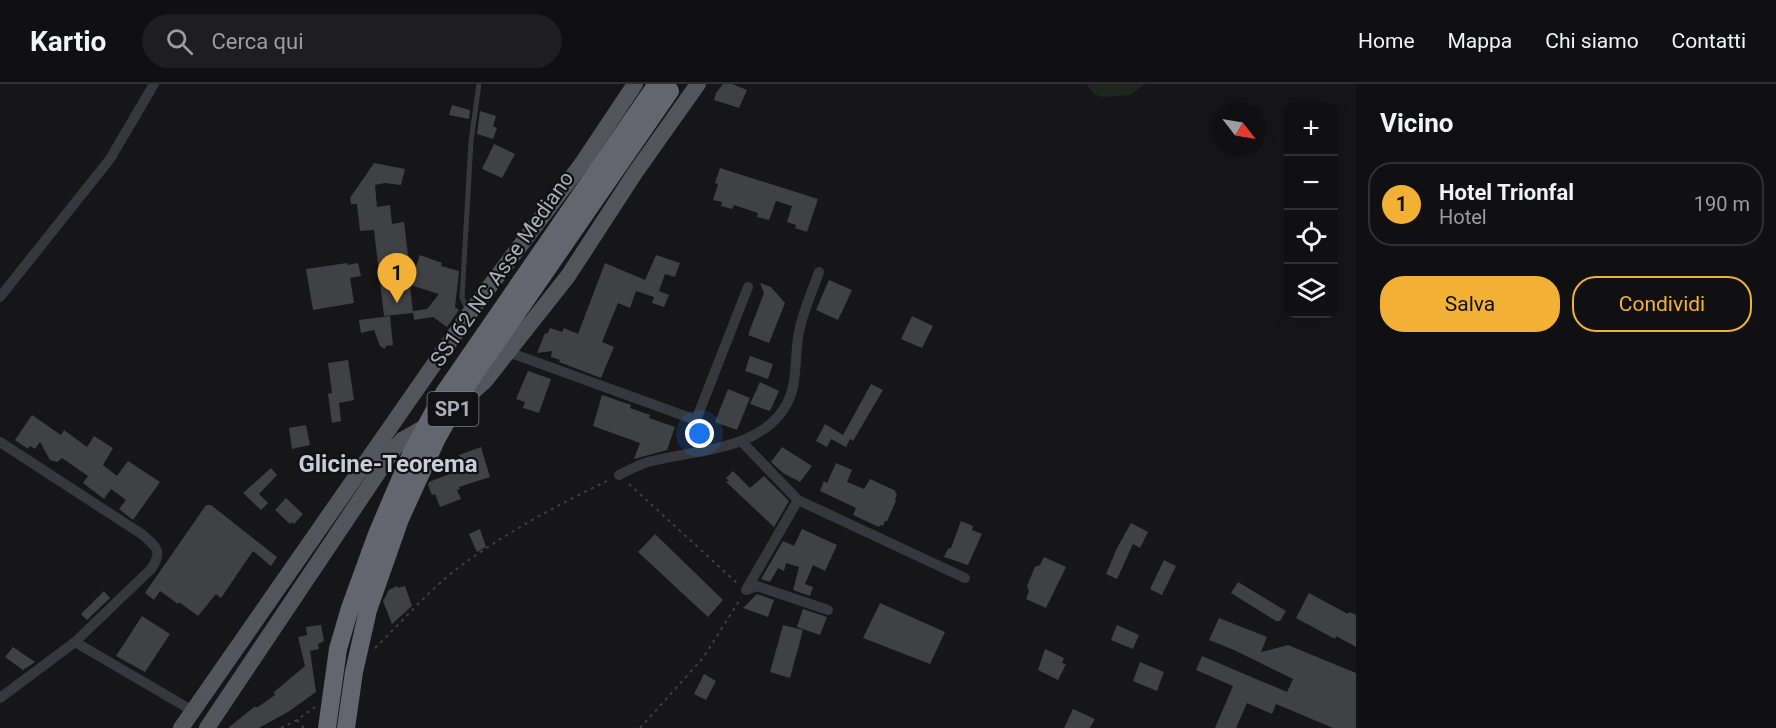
<!DOCTYPE html>
<html lang="it">
<head>
<meta charset="utf-8">
<style>
	:root { --surface:#101012; --page:#1e1e20; --text:#f1f3f6; --muted:#9c9d9f; --line:#303032; --accent:#f2b134 }
	body { margin:0; font-family:Roboto,sans-serif; background:var(--page); color:var(--text) }
	.controls { position:absolute; right:18px; top:18px; display:grid; overflow:hidden; border-radius:12px; box-shadow:0 3px 15px #0003 }
	.controls button { width:54px; height:54px; display:grid; place-items:center; padding:0; border:0; border-bottom:2px solid var(--line); background:var(--surface); color:var(--text); font:30px sans-serif }
	.compass { position:absolute; left:1212px; top:18px; width:54px; height:54px; border-radius:50%; background:var(--surface); box-shadow:0 3px 15px #0003; rotate:121deg }
	.you { position:absolute; left:700px; top:350px; width:21px; height:21px; margin:-15px; border:4px solid #fff; border-radius:50%; background:#1a73e8; box-shadow:0 0 0 9px #1a73e833 }
	.badge { display:grid; place-items:center; width:39px; height:39px; border-radius:50%; background:var(--accent); color:#111; font-size:20px; font-weight:700 }
	.pin { position:absolute; translate:-50% -50px; filter:drop-shadow(0 2px 3px #0008) }
	.pin::after { content:''; position:absolute; top:32px; width:21px; height:18px; background:inherit; clip-path:polygon(0 0,100% 0,50% 100%) }
	.list { margin:0; padding:0; list-style:none }
	h2 { display:flex; justify-content:space-between; align-items:center; height:78px; margin:0; padding:0 24px; font-size:26px }
	h2 small { font-size:20px; font-weight:400; color:var(--muted) }
	.list li { display:grid; grid-template-columns:39px 1fr auto; gap:18px; align-items:center; box-sizing:border-box; height:84px; margin:0 12px 12px; padding:0 12px; border:2px solid var(--line); border-radius:24px }
	.list b { display:block; font-size:22px; white-space:nowrap }
	.list p { margin:0; font-size:20px; white-space:nowrap; color:var(--muted) }
	.list em { font-size:20px; font-style:normal; color:var(--muted) }
	.actions { display:flex; gap:12px; padding:18px 24px }
	.actions a { flex:1; padding:14px 0; border:2px solid var(--accent); border-radius:24px; text-align:center; font-size:21px; color:var(--accent) }
	.actions .main { background:var(--accent); color:#111 }
	.icon { flex:none; width:33px; height:33px; fill:none; stroke:currentColor; stroke-width:2; stroke-linecap:round; stroke-linejoin:round }
	.map { position:relative; flex:none; width:1356px; height:644px; overflow:hidden }
	header { display:flex; align-items:center; gap:36px; box-sizing:border-box; height:84px; padding:0 30px; background:var(--surface); border-bottom:2px solid var(--line) }
	header strong { font-size:28px }
	nav { display:flex; gap:33px; margin-inline-start:auto; font-size:21px }
	.search { width:420px; height:54px; background:var(--page); display:flex; align-items:center; gap:15px; box-sizing:border-box; padding:0 21px; border-radius:33px; color:var(--muted); font-size:22px }
	main { display:flex }
	aside { flex:1; background:var(--surface) }
	.map>svg:first-child { display:block }
	.green { fill:#1e261f }
	.building { fill:#404145 }
	.lines { fill:none; stroke-linecap:round; stroke-linejoin:round }
	.path { stroke:#3d3f44; stroke-width:2; stroke-dasharray:3 4.5; stroke-linecap:butt }
	.lane { stroke:#37383d; stroke-width:5 }
	.street { stroke:#37383d; stroke-width:10 }
	.primary { stroke:#53555c; stroke-width:16 }
	.highway-bridge { stroke:#63666e; stroke-width:18 }
	.labels { text-anchor:middle; dominant-baseline:central; stroke-width:4.5; stroke-linejoin:round; paint-order:stroke }
	.shield { fill:#111113; stroke:#7b7e86; stroke-width:1.5 }
	.shield-label { font-size:20px; font-weight:bold; fill:#a8adb8 }
	.street-label { font-size:21px; fill:#a8adb8; stroke:#111113 }
	.quarter-label { font-size:24px; font-weight:bold; fill:#c9ccd4; stroke:#111113 }
</style>
</head>
<body>
<header>
<strong>Kartio</strong>
<div class="search"><svg class="icon" aria-label="search" viewBox="0 0 24 24"><circle cx="10" cy="10" r="6"/><path d="M15 15l6 6"/></svg>Cerca qui</div>
<nav><a>Home</a><a>Mappa</a><a>Chi siamo</a><a>Contatti</a></nav>
</header>
<main>
<div class="map">
<svg width="1356" height="644" viewBox="0 0 1356 644">
	<rect width="100%" height="100%" fill="#161618"/>
	<path class="green" d="M1086,0H1145L1130,11L1102,13L1094,10Z"/>
	<path class="building" d="M723,0H732L747,6L739,24L714,16L716,9Z
		M452,21L470,26L469,35L449,31Z
		M480,27L496,32L493,42L497,44L493,55L477,50Z
		M494,60L515,70L502,94L482,85Z
		M374,79L405,85L401,101L385,99L375,101L377,123L390,121L392,140L404,138L411,196L420,171L442,179L441,182L459,187L455,223L459,226L447,243L433,233L414,236L413,227L427,225L439,210L410,201L413,229L384,232L374,146L360,147L357,120H351L350,114Z
		M720,84L818,115L807,148L795,144L796,141L787,138L792,122L776,117L769,136L757,133L758,129L734,121L732,125L721,122L722,118L713,116L718,100L715,99Z
		M656,171L680,179L675,193L665,190L659,207L669,211L664,223L652,219L654,213L636,207L630,224L618,219L602,258L614,263L601,294L559,278L560,276L551,273L552,267L537,269L545,249L547,250L550,244L562,248L564,244L578,250L605,179L645,196Z
		M347,179L348,181L358,179L361,192L350,194L354,219L313,226L306,185Z
		M829,196L852,206L838,236L816,226Z
		M760,199L771,203L785,219L769,259L748,251L764,209Z
		M390,232L393,261L386,262L385,265L380,262L374,246L361,249L359,236Z
		M912,232L933,242L922,264L901,255Z
		M750,272L773,280L768,295L745,287Z
		M348,276L354,316L339,319L341,337L332,339L328,310L332,309L328,279Z
		M528,287L551,295L539,329L523,324L525,318L516,315Z
		M760,298L779,307L770,327L750,320Z
		M871,300L883,306L853,357L850,355L846,363L831,355L827,363L816,357L825,340L843,351Z
		M728,305L750,314L737,346L715,338Z
		M602,311L631,321L630,324L650,331L649,334L675,343L667,366L634,375L640,359L593,342Z
		M32,331L61,351L64,346L87,363L94,352L113,364L103,381L117,392L128,377L160,398L133,436L119,425L126,416L111,405L104,415L83,399L88,392L62,374L57,378L50,376L40,358L35,365L30,362L28,365L15,356Z
		M306,341L310,361L292,365L289,344Z
		M481,363L490,393L459,403L460,405L457,406L461,415L440,423L435,410L432,411L428,401L429,398L463,385L459,371Z
		M782,363L812,382L800,398L783,389L771,378Z
		M836,379L852,386L847,398L864,405L870,395L896,407L895,409L897,410L895,416L896,417L887,437H885L883,442L880,441L879,443L853,431L856,424L820,407L824,397L827,399Z
		M271,384L277,391L259,410L268,419L261,426L243,409Z
		M733,387L750,404L764,392L789,417L774,443L726,398L729,397L726,394Z
		M286,414L303,430L294,440L292,438L290,440L275,426Z
		M206,421H211L277,473L271,482L253,467L221,514L216,510L198,532L179,518L178,520L160,507L154,516L145,509Z
		M961,437L973,442L972,446L982,450L968,481L944,473L948,465L951,464Z
		M1131,439L1148,448L1140,464L1133,460L1117,495L1106,490L1117,464Z
		M480,445L486,463L477,468L469,450Z
		M802,445L837,461L825,487L813,481L805,500L813,503L810,512L793,506L799,483L786,479L784,487L778,484L770,498L761,495L783,457L794,462Z
		M655,450L723,516L708,533L638,468Z
		M1044,473L1066,483L1046,524L1026,515L1029,507L1027,502L1035,483L1040,481Z
		M1164,476L1176,482L1162,511L1150,505Z
		M1238,498L1286,527L1280,537H1276L1231,509Z
		M397,502L398,504L405,502L412,522L392,540L383,517L389,506Z
		M104,507L110,514L87,536L81,530Z
		M1309,509L1348,530L1349,528L1356,531V563L1336,552L1335,555L1296,534Z
		M757,510L774,516L768,533L743,524Z
		M880,519L945,548L930,580L863,554Z
		M803,525L827,533L820,551L797,543Z
		M142,532L170,550L145,588L116,572Z
		M1219,534L1267,553L1261,568L1288,561L1356,589V644H1333L1276,620L1272,630L1247,619L1236,644H1215L1233,602L1196,586L1202,572L1287,608L1293,595L1234,566L1209,556Z
		M321,541L324,557L318,560L319,565L310,567L316,608L288,628L259,644H228L254,623H258L275,611L274,608L305,582L298,553L307,551L306,543Z
		M783,541L803,546L790,594L770,588Z
		M1117,541L1139,551L1133,565L1111,556Z
		M13,563L35,578L23,586L5,573Z
		M1045,565L1064,574L1062,579L1066,580L1058,596L1038,586Z
		M1140,578L1164,588L1157,607L1133,597Z
		M704,590L716,597L706,616L694,610Z
		M1073,625L1095,635L1090,644H1064Z"/>
	<g class="lines">
		<path class="path" d="M629,400L737,499
			M375,564C402,538 427,508 458,484C502,451 559,420 609,396
			M297,636L304,644
			M281,644L297,636L315,623
			M640,644L703,574L741,514"/>
		<path class="lane" d="M468,227L462,214L471,57L479,0"/>
		<path class="street" d="M0,213L110,75L154,0
			M508,268L696,336L748,203
			M741,357L798,416L746,506
			M0,358L143,451C157,463 163,468 151,485L75,558
			M619,391C629,386 638,381 648,378C697,365 774,367 792,307C797,289 795,267 799,248C803,227 812,208 819,188
			M798,416L965,494
			M746,506L757,502L828,526
			M0,614L75,558L193,627"/>
		<path class="primary" d="M456,323L485,297L568,192L635,89L698,0
			M181,644L469,230L583,78L635,0
			M207,644L394,365L402,356L430,340"/>
		<path class="highway-bridge" d="M327,644L338,565L350,524L377,450L412,368L444,309L657,0
			M346,644L354,588L368,526L400,435L437,354L467,301L670,7"/>
	</g>
	<g class="labels">
		<rect class="shield" x="427.5" y="308" width="51" height="34" rx="4.5"/>
		<g class="shield-label">
			<text x="453" y="325">SP1</text>
		</g>
		<g class="street-label">
			<text transform="translate(502 185) rotate(-55)">SS162 NC Asse Mediano</text>
		</g>
		<g class="quarter-label">
			<text x="388" y="380">Glicine-Teorema</text>
		</g>
	</g>
</svg>
<div class="controls">
<button>+</button>
<button>−</button>
<button><svg class="icon" aria-label="locate" viewBox="0 0 24 24"><circle cx="12" cy="12" r="6"/><path d="M12 2v4M12 18v4M2 12h4M18 12h4"/></svg></button>
<button><svg class="icon" aria-label="layers" viewBox="0 0 24 24"><path d="M12 4l9 5-9 5-9-5zM3 14l9 5 9-5"/></svg></button>
</div>
<svg class="compass" viewBox="-18 -18 36 36"><path d="M0-13l5 13h-10z" fill="#e53935"/><path d="M0 13l5-13h-10z" fill="#9c9d9f"/></svg>
<div class="you"></div>
<div class="pin badge" style="left:397px;top:219px">1</div>
</div>
<aside>
<h2>Vicino<small></small></h2>
<ul class="list">
<li><span class="badge">1</span><div><b>Hotel Trionfal</b><p>Hotel</p></div><em>190 m</em></li>
</ul>
<div class="actions"><a class="main">Salva</a><a>Condividi</a></div>
</aside>
</main>
</body>
</html>
